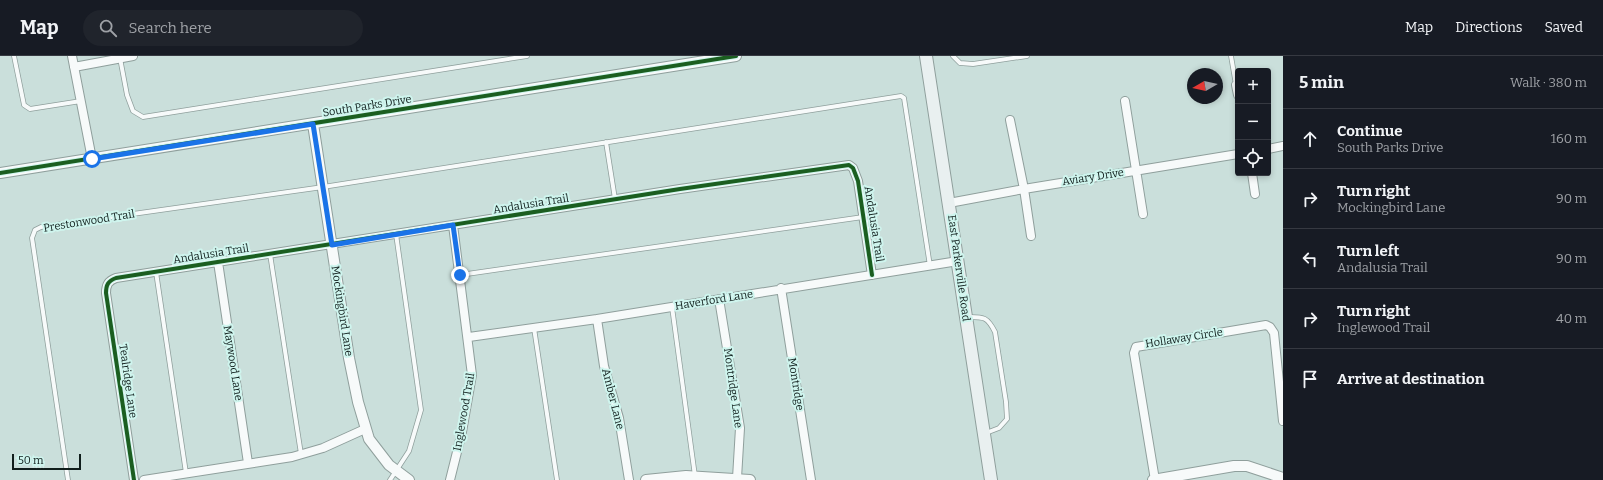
<!DOCTYPE html>
<html lang="en">
<head>
<meta charset="utf-8">
<style>
	:root { --surface:#171b24; --page:#20242c; --text:#f1f3f6; --muted:#9ea1a6; --line:#363941 }
	body { margin:0; font-family:Bitter,serif; background:var(--page); color:var(--text) }
	.controls { position:absolute; right:12px; top:12px; display:grid; overflow:hidden; border-radius:4px; box-shadow:0 2px 6px #0003 }
	.controls button { width:36px; height:36px; display:grid; place-items:center; padding:0; border:0; border-bottom:1px solid var(--line); background:var(--surface); color:var(--text); font:20px sans-serif }
	.compass { position:absolute; left:1187px; top:12px; width:36px; height:36px; border-radius:50%; background:var(--surface); box-shadow:0 2px 6px #0003; rotate:261deg }
	.scale { position:absolute; left:12px; bottom:10px; width:69px; box-sizing:border-box; padding-left:4px; border:2px solid #101e1c; border-top:0; font-size:11px; line-height:14px; white-space:nowrap; color:#101e1c; -webkit-text-stroke:3px #cff5ee; paint-order:stroke }
	.stop { position:absolute; width:12px; height:12px; margin:-9px; border:3px solid #1a73e8; border-radius:50%; background:#fff }
	.stop.end { background:#1a73e8; border-color:#fff; box-shadow:0 1px 4px #0008 }
	.list { margin:0; padding:0; list-style:none }
	h2 { display:flex; justify-content:space-between; align-items:center; height:52px; margin:0; padding:0 16px; font-size:17px }
	h2 small { font-size:13px; font-weight:400; color:var(--muted) }
	.list li { display:grid; grid-template-columns:26px 1fr auto; gap:12px; align-items:center; box-sizing:border-box; height:60px; padding:0 16px; border-top:1px solid var(--line) }
	.list b { display:block; font-size:15px; white-space:nowrap }
	.list p { margin:0; font-size:13px; white-space:nowrap; color:var(--muted) }
	.list em { font-size:13px; font-style:normal; color:var(--muted) }
	.icon { flex:none; width:22px; height:22px; fill:none; stroke:currentColor; stroke-width:2; stroke-linecap:round; stroke-linejoin:round }
	.map { position:relative; flex:none; width:1283px; height:424px; overflow:hidden }
	header { display:flex; align-items:center; gap:24px; box-sizing:border-box; height:56px; padding:0 20px; background:var(--surface); border-bottom:1px solid var(--line) }
	header strong { font-size:19px }
	nav { display:flex; gap:22px; margin-inline-start:auto; font-size:14px }
	.search { width:280px; height:36px; background:var(--page); display:flex; align-items:center; gap:10px; box-sizing:border-box; padding:0 14px; border-radius:22px; color:var(--muted); font-size:15px }
	main { display:flex }
	aside { flex:1; background:var(--surface) }
	.map>svg:first-child { display:block }
	.lines { fill:none; stroke-linecap:round; stroke-linejoin:round }
	.service-casing { stroke:#8f9f9c; stroke-width:5.5 }
	.minor-casing { stroke:#8f9f9c; stroke-width:10 }
	.tertiary-casing { stroke:#8f9f9c; stroke-width:12 }
	.secondary-casing { stroke:#8f9f9c; stroke-width:14 }
	.service { stroke:#f7fafa; stroke-width:4 }
	.minor { stroke:#f7fafa; stroke-width:8 }
	.tertiary { stroke:#f7fafa; stroke-width:10 }
	.secondary { stroke:#e9f0f0; stroke-width:12 }
	.cycleway-casing { stroke:#cff5ee; stroke-width:6 }
	.cycleway { stroke:#1b5e20; stroke-width:4 }
	.route { stroke:#1a73e8; stroke-width:5 }
	.labels { text-anchor:middle; dominant-baseline:central; stroke-width:4; stroke-linejoin:round; paint-order:stroke }
	.street-label { font-size:11px; fill:#101e1c; stroke:#cff5ee }
</style>
</head>
<body>
<header>
<strong>Map</strong>
<div class="search"><svg class="icon" aria-label="search" viewBox="0 0 24 24"><circle cx="10" cy="10" r="6"/><path d="M15 15l6 6"/></svg>Search here</div>
<nav><a>Map</a><a>Directions</a><a>Saved</a></nav>
</header>
<main>
<div class="map">
<svg width="1283" height="424" viewBox="0 0 1283 424">
	<rect width="100%" height="100%" fill="#cadfdb"/>
	<g class="lines">
		<g class="service-casing">
			<path id="service" d="M14,0L24,49L30,53L81,45
				M953,0L960,7L973,8L1027,0
				M1231,0L1236,29
				M120,2L127,39L133,55L143,61L527,0
				M606,86L615,143
				M270,198L301,398
				M156,216L186,417
				M460,219L863,161
				M672,251L695,420
				M967,261C983,261 987,260 995,276L1006,346L1007,363L999,372L986,377
				M534,272L557,424
				M68,424L32,182L35,174L41,171L323,131L901,40L904,42L930,210
				M390,424L409,395L421,354L396,178"/>
		</g>
		<g class="minor-casing">
			<path id="minor" d="M72,0L92,103
				M74,11L133,0
				M1236,29L1238,39
				M1125,45L1143,158
				M1010,64L1024,133L1031,180
				M1268,93L1283,90
				M1252,117L1255,138
				M949,147L1024,133L1238,98
				M218,206L248,407
				M781,232L811,424
				M719,243L740,372L737,422
				M597,263L604,310L619,362L629,424
				M469,281L597,263L958,205
				M134,424L106,237C106,229 108,225 116,222L680,133L849,109L853,112L858,125L872,219
				M144,424L292,401L323,392L365,373
				M450,424L462,376L472,319L453,169
				M1155,424L1134,297L1136,291L1266,269L1270,271L1274,277L1283,365"/>
		</g>
		<g class="tertiary-casing">
			<path id="tertiary" d="M313,68L349,302L358,346L369,383L389,409L409,424
				M0,117L736,0
				M646,424L686,420L750,424
				M1153,424L1234,410H1247L1283,422"/>
		</g>
		<g class="secondary-casing">
			<path id="secondary" d="M926,0L991,424"/>
		</g>
		<use href="#service" class="service"/>
		<use href="#minor" class="minor"/>
		<use href="#tertiary" class="tertiary"/>
		<use href="#secondary" class="secondary"/>
		<g class="cycleway-casing">
			<path id="cycleway" d="M0,117L736,0
				M134,424L106,237C106,229 108,225 116,222L680,133L849,109L853,112L858,125L872,219"/>
		</g>
		<use href="#cycleway" class="cycleway"/>
	</g>
	<g class="lines">
		<path class="route" d="M92,103L313,68L332,189L453,169L460,219"/>
	</g>
	<g class="labels">
		<g class="street-label">
			<text transform="translate(367 50) rotate(-9)">South Parks Drive</text>
			<text transform="translate(1093 121) rotate(-9)">Aviary Drive</text>
			<text transform="translate(531 148) rotate(-9)">Andalusia Trail</text>
			<text transform="translate(89 165) rotate(-9)">Prestonwood Trail</text>
			<text transform="translate(874 168) rotate(81)">Andalusia Trail</text>
			<text transform="translate(211 198) rotate(-9)">Andalusia Trail</text>
			<text transform="translate(959 212) rotate(82)">East Parkerville Road</text>
			<text transform="translate(714 244) rotate(-9)">Haverford Lane</text>
			<text transform="translate(342 255) rotate(81)">Mockingbird Lane</text>
			<text transform="translate(1184 282) rotate(-9)">Hollaway Circle</text>
			<text transform="translate(233 307) rotate(81)">Maywood Lane</text>
			<text transform="translate(128 325) rotate(82)">Tealridge Lane</text>
			<text transform="translate(796 328) rotate(81)">Montridge</text>
			<text transform="translate(733 332) rotate(82)">Montridge Lane</text>
			<text transform="translate(613 343) rotate(76)">Amber Lane</text>
			<text transform="translate(464 356) rotate(-80)">Inglewood Trail</text>
		</g>
	</g>
</svg>
<div class="controls">
<button>+</button>
<button>−</button>
<button><svg class="icon" aria-label="locate" viewBox="0 0 24 24"><circle cx="12" cy="12" r="6"/><path d="M12 2v4M12 18v4M2 12h4M18 12h4"/></svg></button>
</div>
<svg class="compass" viewBox="-18 -18 36 36"><path d="M0-13l5 13h-10z" fill="#e53935"/><path d="M0 13l5-13h-10z" fill="#9ea1a6"/></svg>
<div class="scale">50 m</div>
<div class="stop" style="left:92px;top:103px"></div>
<div class="stop end" style="left:460px;top:219px"></div>
</div>
<aside>
<h2>5 min<small>Walk · 380 m</small></h2>
<ul class="list">
<li><svg class="icon" aria-label="ahead" viewBox="0 0 24 24"><path d="M12 20V5M6 11l6-6 6 6"/></svg><div><b>Continue</b><p>South Parks Drive</p></div><em>160 m</em></li>
<li><svg class="icon" aria-label="right" viewBox="0 0 24 24"><path d="M7 20v-9h11M14 6l5 5-5 5"/></svg><div><b>Turn right</b><p>Mockingbird Lane</p></div><em>90 m</em></li>
<li><svg class="icon" aria-label="left" viewBox="0 0 24 24"><path d="M17 20v-9H6M10 6l-5 5 5 5"/></svg><div><b>Turn left</b><p>Andalusia Trail</p></div><em>90 m</em></li>
<li><svg class="icon" aria-label="right" viewBox="0 0 24 24"><path d="M7 20v-9h11M14 6l5 5-5 5"/></svg><div><b>Turn right</b><p>Inglewood Trail</p></div><em>40 m</em></li>
<li><svg class="icon" aria-label="arrive" viewBox="0 0 24 24"><path d="M6 21V4h12l-3 4 3 4H6"/></svg><div><b>Arrive at destination</b></div></li>
</ul>
</aside>
</main>
</body>
</html>
